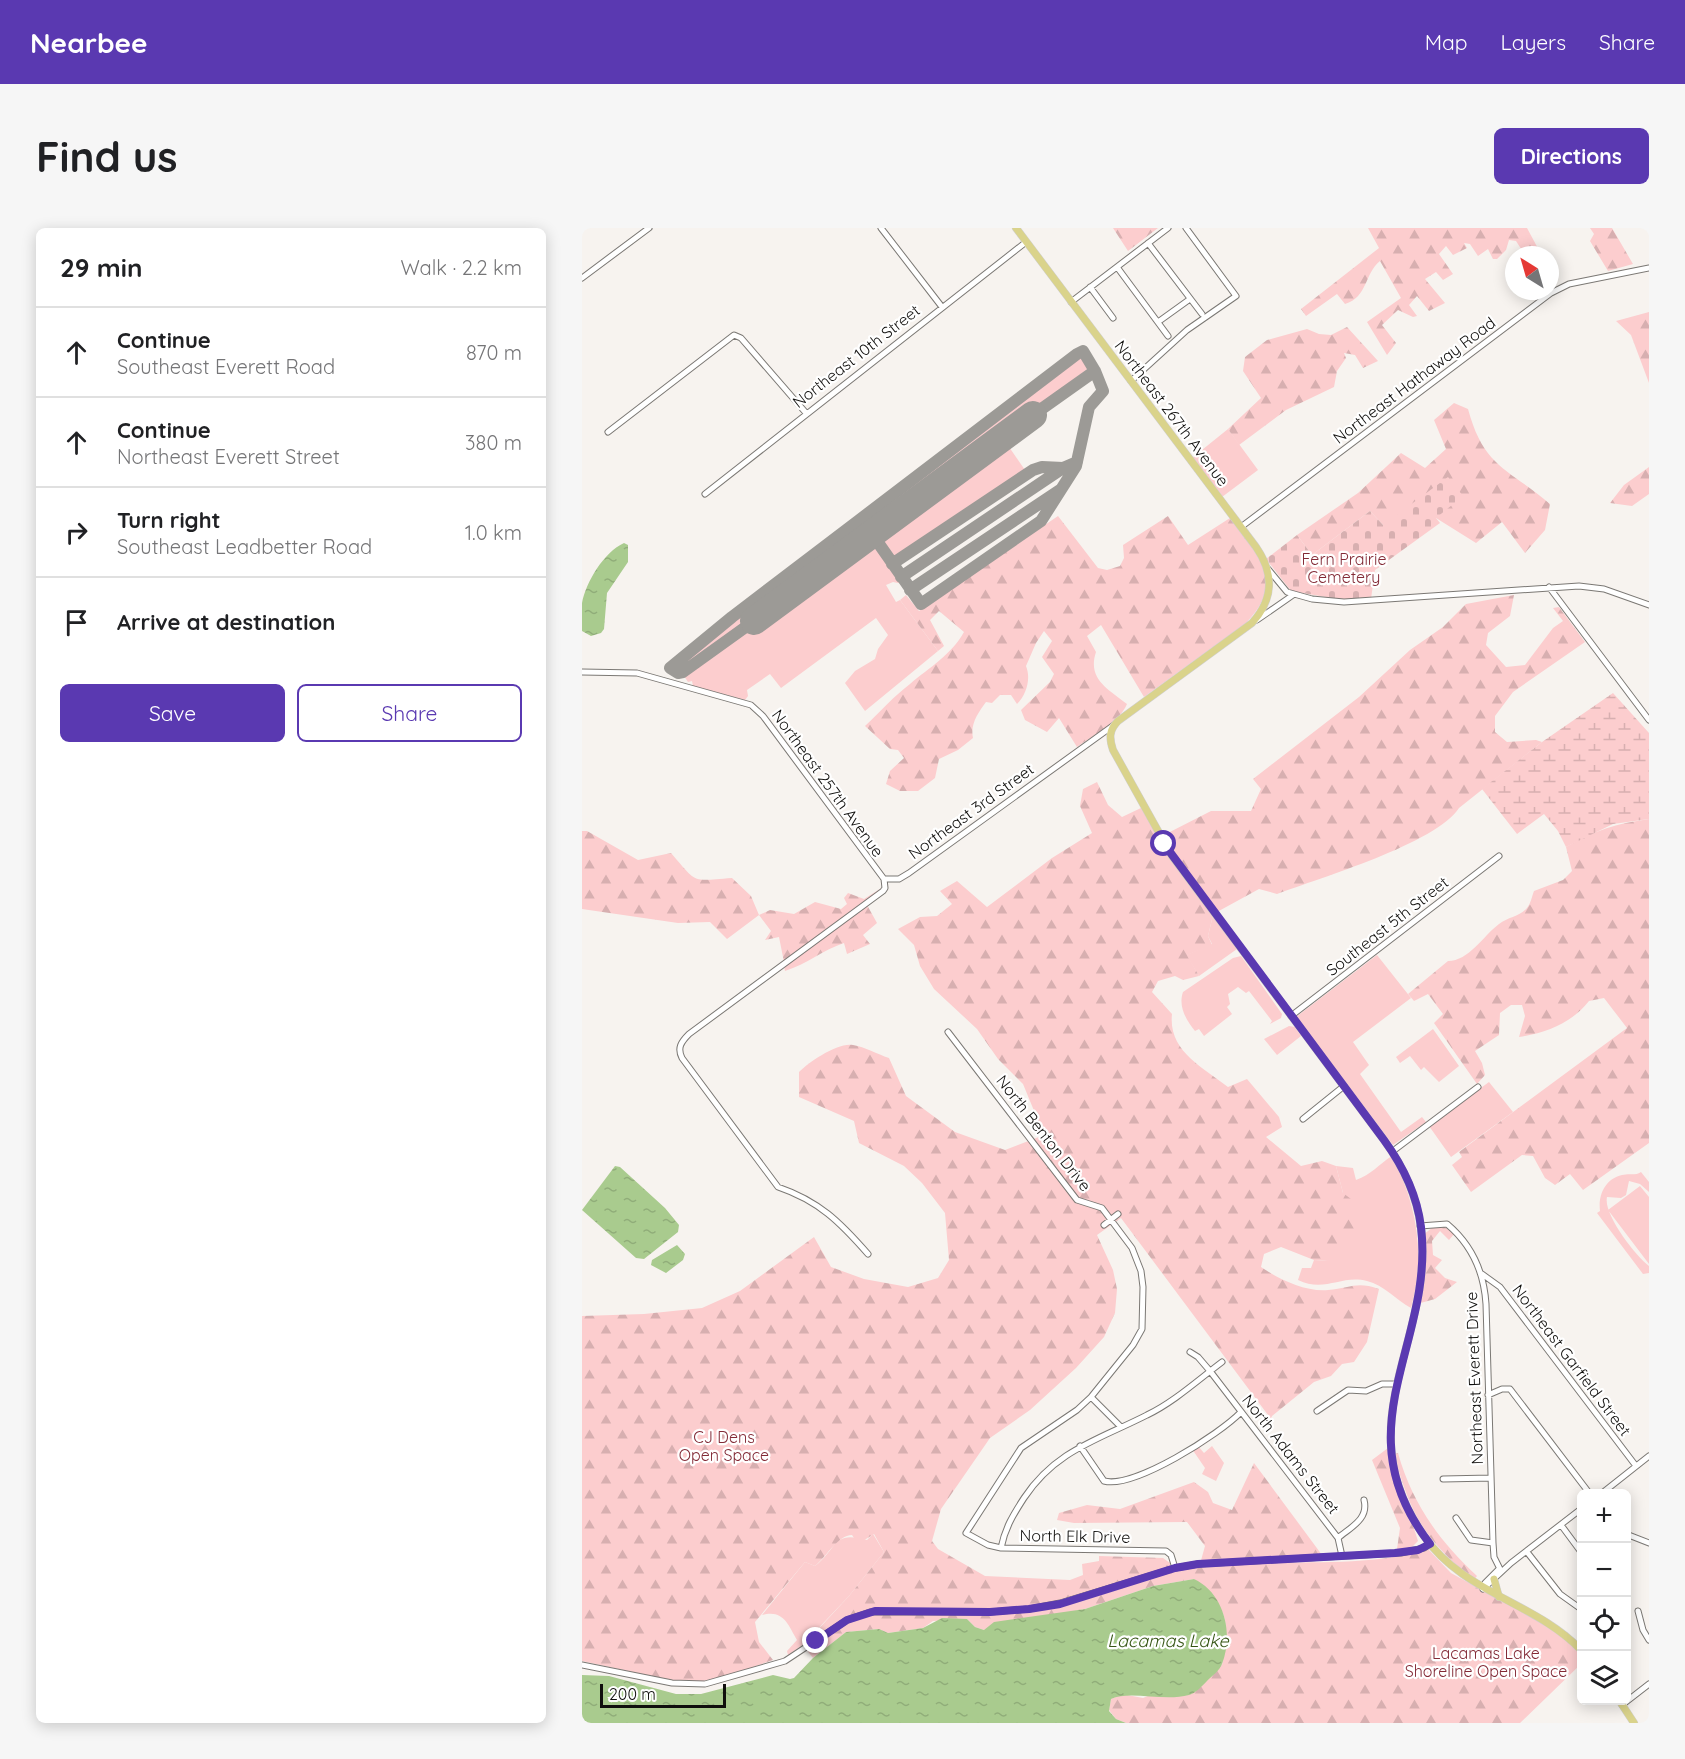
<!DOCTYPE html>
<html lang="en">
<head>
<meta charset="utf-8">
<style>
	:root { --surface:#fff; --page:#f6f6f6; --text:#202124; --muted:#757577; --line:#e0e0e0; --accent:#5a39b1 }
	body { margin:0; font-family:Quicksand,sans-serif; background:var(--page); color:var(--text) }
	.controls { position:absolute; right:18px; bottom:18px; display:grid; overflow:hidden; border-radius:9px; box-shadow:0 3px 15px #0003 }
	.controls button { width:54px; height:54px; display:grid; place-items:center; padding:0; border:0; border-bottom:2px solid var(--line); background:var(--surface); color:var(--text); font:30px sans-serif }
	.compass { position:absolute; left:923px; top:18px; width:54px; height:54px; border-radius:50%; background:var(--surface); box-shadow:0 3px 15px #0003; rotate:323deg }
	.scale { position:absolute; left:18px; bottom:15px; width:126px; box-sizing:border-box; padding-left:6px; border:3px solid #100f0d; border-top:0; font-size:16px; line-height:21px; white-space:nowrap; color:#100f0d; -webkit-text-stroke:4px #fff; paint-order:stroke }
	.stop { position:absolute; width:18px; height:18px; margin:-14px; border:4px solid #5a39b1; border-radius:50%; background:#fff }
	.stop.end { background:#5a39b1; border-color:#fff; box-shadow:0 2px 6px #0008 }
	.list { margin:0; padding:0; list-style:none }
	h2 { display:flex; justify-content:space-between; align-items:center; height:78px; margin:0; padding:0 24px; font-size:26px }
	h2 small { font-size:20px; font-weight:400; color:var(--muted) }
	.list li { display:grid; grid-template-columns:39px 1fr auto; gap:18px; align-items:center; box-sizing:border-box; height:90px; padding:0 24px; border-top:2px solid var(--line) }
	.list b { display:block; font-size:22px; white-space:nowrap }
	.list p { margin:0; font-size:20px; white-space:nowrap; color:var(--muted) }
	.list em { font-size:20px; font-style:normal; color:var(--muted) }
	.actions { display:flex; gap:12px; padding:18px 24px }
	.actions a { flex:1; padding:14px 0; border:2px solid var(--accent); border-radius:9px; text-align:center; font-size:21px; color:var(--accent) }
	.actions .main { background:var(--accent); color:#fff }
	.icon { flex:none; width:33px; height:33px; fill:none; stroke:currentColor; stroke-width:2; stroke-linecap:round; stroke-linejoin:round }
	.map { position:relative; flex:none; width:1067px; height:1495px; overflow:hidden; border-radius:9px }
	header { display:flex; align-items:center; gap:36px; box-sizing:border-box; height:84px; padding:0 30px; background:var(--accent); color:#fff }
	header strong { font-size:28px }
	nav { display:flex; gap:33px; margin-inline-start:auto; font-size:21px }
	.intro { display:flex; align-items:center; justify-content:space-between; box-sizing:border-box; height:144px; padding:0 36px }
	h1 { margin:0; font-size:42px }
	.button { padding:15px 27px; border-radius:9px; background:var(--accent); color:#fff; font-size:21px; font-weight:700 }
	main { display:flex; gap:36px; padding:0 36px }
	aside { flex:1; background:var(--surface); border-radius:9px; box-shadow:0 3px 15px #0003 }
	.map>svg:first-child { display:block }
	.green { fill:#fccdce }
	.forest { fill:url(#forest-firs) }
	.wetland { fill:url(#wetland-marsh) }
	.cemetery { fill:url(#cemetery-stones) }
	.water { fill:url(#water-ripples) }
	.lines { fill:none; stroke-linecap:round; stroke-linejoin:round }
	.taxiway { stroke:#9c9a96; stroke-width:12 }
	.runway { stroke:#9c9a96; stroke-width:28 }
	.minor-casing { stroke:#7b7874; stroke-width:7 }
	.major-casing { stroke:#cfcfcf; stroke-width:8 }
	.minor { stroke:#fff; stroke-width:5 }
	.major { stroke:#dad38b; stroke-width:7 }
	.route { stroke:#5a39b1; stroke-width:8 }
	.labels { text-anchor:middle; dominant-baseline:central; stroke-width:4.5; stroke-linejoin:round; paint-order:stroke }
	.street-label { font-size:16px; fill:#100f0d; stroke:#fff }
	.park-label { font-size:16px; fill:#832a36; stroke:#fff }
	.water-label { font-size:18px; font-style:italic; fill:#365515; stroke:#fff }
</style>
</head>
<body>
<header>
<strong>Nearbee</strong>
<nav><a>Map</a><a>Layers</a><a>Share</a></nav>
</header>
<div class="intro"><h1>Find us</h1><a class="button">Directions</a></div>
<main>
<aside>
<h2>29 min<small>Walk · 2.2 km</small></h2>
<ul class="list">
<li><svg class="icon" aria-label="ahead" viewBox="0 0 24 24"><path d="M12 20V5M6 11l6-6 6 6"/></svg><div><b>Continue</b><p>Southeast Everett Road</p></div><em>870 m</em></li>
<li><svg class="icon" aria-label="ahead" viewBox="0 0 24 24"><path d="M12 20V5M6 11l6-6 6 6"/></svg><div><b>Continue</b><p>Northeast Everett Street</p></div><em>380 m</em></li>
<li><svg class="icon" aria-label="right" viewBox="0 0 24 24"><path d="M7 20v-9h11M14 6l5 5-5 5"/></svg><div><b>Turn right</b><p>Southeast Leadbetter Road</p></div><em>1.0 km</em></li>
<li><svg class="icon" aria-label="arrive" viewBox="0 0 24 24"><path d="M6 21V4h12l-3 4 3 4H6"/></svg><div><b>Arrive at destination</b></div></li>
</ul>
<div class="actions"><a class="main">Save</a><a>Share</a></div>
</aside>
<div class="map">
<svg width="1067" height="1495" viewBox="0 0 1067 1495">
	<defs>
		<pattern id="forest-firs" width="22" height="20" patternUnits="userSpaceOnUse" patternTransform="scale(1.5)"><rect width="22" height="20" fill="#fccdce"/><path d="M5 1l3.5 6h-7zM16 11l3.5 6h-7z" fill="#d7afb0"/></pattern>
		<pattern id="wetland-marsh" width="20" height="14" patternUnits="userSpaceOnUse" patternTransform="scale(1.5)"><rect width="20" height="14" fill="#fccdce"/><path d="M1 5h8M5 5V1M11 12h8M15 12V8" fill="none" stroke="#d7afb0"/></pattern>
		<pattern id="cemetery-stones" width="16" height="16" patternUnits="userSpaceOnUse" patternTransform="scale(1.5)"><rect width="16" height="16" fill="#fccdce"/><path d="M2 7V4a2 2 0 0 1 4 0v3zM10 15v-3a2 2 0 0 1 4 0v3z" fill="#d7afb0"/></pattern>
		<pattern id="water-ripples" width="26" height="14" patternUnits="userSpaceOnUse" patternTransform="scale(1.5)"><rect width="26" height="14" fill="#a9cb8e"/><path d="M2 4q2-2 4 0t4 0M15 11q2-2 4 0t4 0" fill="none" stroke="#90ad79"/></pattern>
	</defs>
	<rect width="100%" height="100%" fill="#f7f3ef"/>
	<path class="green" d="M498,127L503,131L507,140L292,300L286,302L281,292Z
		M646,201L676,242L640,269L610,230Z
		M423,213L445,245L314,333C306,330 296,315 295,306Z
		M275,296L282,306L98,441L93,437L98,431Z
		M287,312H292L295,316L321,356L311,354L304,357L314,374L318,372L356,423L283,483L263,455L273,443L293,431L296,421L306,407L294,390L199,460L188,446L165,462L166,468L163,472L111,458L110,453L106,454L102,448Z
		M631,687L655,721L617,748L604,727L630,716L626,708Z
		M795,727L829,770L771,814L787,837L778,846L819,904L840,889L844,894L811,917L714,789Z
		M659,728L700,786L699,790L688,796L690,793L667,763L664,765L656,759L646,766L648,776L645,779L650,786L622,808L617,801L613,803C604,792 596,778 601,764L651,730Z
		M707,798L713,799L719,808L695,827L682,811Z
		M851,801L877,838L857,854L842,839L839,842L828,828L818,835L814,829Z
		M907,854L931,884L869,929L847,898Z
		M810,928C835,976 844,1028 829,1080C814,1072 802,1057 785,1053C760,1046 743,1065 716,1052L720,1040H729L732,1032L746,1033L761,965L754,938L771,940L774,952C789,947 797,936 810,928Z
		M1059,944L1067,954V964L1058,956L1047,953L1044,967L1039,970L1025,969C1021,986 1053,1027 1067,1038V1045L1061,1046L1015,985L1018,983C1016,967 1023,951 1040,947C1048,945 1053,948 1059,944Z
		M1058,958L1067,969V1036L1026,982Z
		M615,1217L622,1225L630,1218L642,1235L634,1253L620,1246L623,1240L610,1221Z
		M291,1306L302,1324L267,1368L230,1407L232,1409L206,1427L205,1423L215,1412C206,1396 201,1381 180,1387L223,1334L233,1338C256,1320 250,1302 285,1312Z"/>
	<path class="forest" d="M531,0H576L546,23Z
		M786,0H945L959,26L943,27L934,13L927,12L924,22L915,31H911L906,21L896,28L888,16L882,15L885,20L871,27L864,18L857,26L871,46L861,52L854,44L843,51L863,75L847,83L835,68L827,77L835,88L831,89L816,82L800,97L814,115L805,127L785,94L819,70L798,33C782,46 786,69 763,76L755,66L724,88L719,81L797,20Z
		M1008,0H1030L1051,36L1026,43L1008,13L1012,6Z
		M1067,84V155L1049,107L1034,93Z
		M765,99L796,133L781,140L773,127L762,125L764,130L755,143L752,159L704,182L657,217L646,201L679,170L661,143L663,129L685,112L725,101L737,106L749,107Z
		M872,175L886,181C902,240 926,240 968,276L963,302L943,325L920,294L894,315L854,290L801,297L788,283L730,327L715,307L776,265L819,225L843,240L864,221L852,192Z
		M1067,239V266L1050,278L1028,275L1042,257Z
		M476,288L516,340L525,342L538,338L542,330L541,317L586,288L606,317L648,290C676,327 704,354 664,395L562,469L519,397L505,408L514,424C505,451 526,461 545,476C537,495 511,507 495,519L477,490L465,504L443,492L439,482L468,454L472,446L460,429L470,413L462,403L454,415L444,438C449,450 445,466 435,476L429,467H418L410,475L404,474C396,485 388,496 391,510L376,522L357,531L353,550L336,563H318L304,556L308,543L322,530L316,522L308,521L283,498C298,484 312,468 328,456C348,439 369,427 382,404L357,383L348,392L362,418L356,423L318,372L324,367L337,383Z
		M932,367L928,388L906,405L904,417L924,439L943,437L971,400L981,393L971,380L977,379L1003,414L931,464L913,488V504L925,514L954,512L960,514L877,580C855,615 738,650 695,666L677,661L635,684L580,608L629,583H669L679,561L671,551L777,469L828,422L861,399L884,376Z
		M515,554L526,577L540,589L559,580L598,644L631,687L626,708L630,717L605,727L617,748L601,752L593,748L576,753L570,764L590,786C586,823 620,839 646,859L665,851L697,889L700,899L684,909L719,938L740,933L754,938L761,965L773,974L777,1010L746,1033L732,1032L699,1019L682,1026L679,1039C697,1051 723,1064 746,1062C768,1060 775,1053 797,1061L785,1114L772,1134L760,1136L749,1148L732,1154L690,1188L689,1191L539,990L515,1007L531,1042L535,1061L533,1085L522,1109L494,1140L448,1182L408,1210L359,1281L350,1313L356,1321L403,1348L488,1352L501,1347L500,1336L517,1333V1328L581,1330L588,1335V1341L501,1367L443,1380L286,1382L265,1389L232,1409L230,1408L267,1368L302,1324L292,1306L276,1316L270,1307C256,1307 245,1328 233,1338L223,1334L173,1394L177,1414L191,1432L145,1448L116,1454H96L0,1433V1088L62,1086L120,1080L158,1063L232,1009L249,1039L282,1051L326,1059L356,1050L367,1032L363,985L340,955L322,938L277,915L272,893L217,869V844C227,834 256,814 271,817C283,819 295,826 307,830L324,868L373,904L423,922L462,907L441,856L416,831L395,801L352,761L338,738L332,717L316,701L338,689L355,688L370,676L358,663L375,653L405,679L470,630L510,605L498,578L501,561Z
		M1067,591V915L1001,962L988,946L973,957L963,950L951,928L940,927L889,964L870,937L880,929L877,924L1045,800L1022,770L1007,773C990,795 964,805 937,809L943,788L940,777H929L918,785L917,807L893,823L900,835L903,847L895,856L852,795L861,786L846,766L832,773L826,766L866,733C887,733 901,708 917,696C926,689 937,689 945,680C949,675 950,668 952,663L981,652L990,643L984,619C1014,602 1033,596 1067,591Z
		M0,603H5L56,632L89,625C116,656 108,653 150,650L169,668L177,687L188,682L212,686L233,674L259,681L265,676L262,670L266,665L282,671L301,659L202,734L197,709L183,712L189,703L177,687L145,711L128,694L96,695L0,681Z
		M285,677L295,695L281,707L288,716L265,726L262,715C241,722 225,736 203,743L202,738Z
		M860,997L872,1006L867,1012L858,1003L850,1013L851,1027L860,1032L853,1040L863,1050L875,1054L853,1071L835,1076L841,1007L851,999Z
		M806,1220L836,1313L829,1320L815,1321L818,1300L790,1232Z
		M816,1225C830,1275 857,1313 895,1348L892,1352C842,1311 829,1288 812,1226Z
		M672,1235L740,1327L618,1336L623,1318L605,1294L492,1295L475,1292L477,1285L505,1277L538,1281L612,1254L626,1264L631,1275L650,1282Z
		M846,1321L869,1345L969,1400L999,1425V1436L938,1495H544L534,1491L527,1482L529,1471L540,1466L561,1470L640,1437C647,1392 648,1382 612,1351L571,1358L503,1381L402,1402L393,1399L385,1391L351,1393L341,1400L306,1405L297,1401L264,1404L231,1430L224,1421C242,1410 259,1396 278,1389C315,1376 381,1391 423,1386C443,1384 462,1382 481,1377C522,1367 561,1349 603,1341C679,1327 774,1344 846,1321Z"/>
	<path class="wetland" d="M1031,465L1067,505V591L1031,596L984,619L976,603L962,586L935,606L900,561L960,514Z"/>
	<path class="cemetery" d="M866,249L881,268L854,290L858,295L793,342L789,371L761,372L709,363L684,331L715,307L730,327L788,283L801,297Z"/>
	<path class="water" d="M42,315L46,317V334L25,365L22,401L19,405L9,408L0,403C0,394 0,383 0,375C4,354 22,324 42,315Z
		M33,938L38,939L83,980L97,997L96,1004L62,1031L54,1030L0,982Z
		M95,1017L103,1026L101,1032L84,1045L69,1037L70,1032Z
		M612,1351C642,1365 652,1405 640,1436C638,1442 630,1448 625,1453C620,1458 614,1465 607,1467C582,1474 548,1462 529,1471L527,1483L534,1491L544,1495H0V1447L27,1448L94,1466H119L191,1447L208,1451L212,1450L231,1430L264,1404L297,1401L306,1405L341,1400L360,1390L385,1391L393,1399L402,1402L412,1394L503,1381L571,1358Z"/>
	<g class="lines">
		<path class="taxiway" d="M451,187L513,143L521,163L507,179L494,238L459,293L339,376L297,316L276,293L495,126L501,123L513,143
			M310,336L451,242L460,239L481,240
			M319,349L481,240L495,234
			M328,362L478,262
			M172,393L101,444L96,445L88,440L150,389L276,293"/>
		<path class="runway" d="M172,393L451,187"/>
		<g class="minor-casing">
			<path id="minor" d="M299,0L360,79
				M566,15L620,86
				M535,39L586,108
				M0,50L67,0
				M508,59L531,90
				M489,74L586,0
				M576,94L608,71
				M549,153L605,102L654,68L604,0
				M26,204L152,107L159,110L224,185
				M123,266L444,14
				M659,299L969,65L987,56L1067,40
				M686,341L705,364L730,371L762,374L997,358L1022,361L1067,377
				M967,359L1067,492
				M675,392L711,367
				M0,444L55,445L169,477L181,488L302,651
				M302,651H317L327,645L532,497
				M709,788L917,628
				M366,804L495,972L520,980L550,1020L559,1043L561,1059L560,1101L551,1117L509,1169L495,1182L439,1220L384,1305L406,1317L419,1320L584,1323L589,1327L593,1340
				M721,891L762,858
				M811,923L896,859
				M522,997L536,986
				M838,998L865,996C890,1017 902,1045 904,1076L911,1315L912,1329L918,1341
				M286,1026C258,994 237,973 196,959L100,830C95,820 99,814 107,806L301,663L303,660L302,651
				M900,1046L918,1059L1054,1238
				M608,1124L616,1129L628,1143L756,1310L760,1328
				M906,1167L920,1161H928L1008,1266
				M509,1169L539,1199
				M735,1183L766,1162L784,1163L800,1156H814
				M498,1218L522,1253C552,1261 638,1206 659,1184
				M861,1251L909,1250
				M1019,1266L1067,1228
				M874,1290L889,1312L911,1315
				M979,1297L999,1324
				M1044,1306L1067,1315
				M756,1310C769,1299 787,1291 782,1272
				M419,1320C423,1300 431,1287 442,1270C474,1222 516,1212 565,1187C592,1174 616,1152 640,1134
				M945,1324L978,1366L999,1381
				M901,1361L929,1335L999,1281
				M901,1361L903,1355L917,1341
				M1056,1383L1061,1402L1067,1412
				M0,1437L90,1455L123,1456L203,1433L265,1392L288,1384H408L447,1381L478,1375L593,1340L616,1336L819,1325L842,1320L848,1316
				M1040,1477L1067,1456"/>
		</g>
		<g class="major-casing">
			<path id="major" d="M434,0L674,319C692,345 692,371 670,395L536,493C527,502 527,510 531,522L590,628L802,912C821,938 834,966 839,999C853,1112 762,1193 842,1308C881,1365 953,1374 999,1422
				M912,1351L917,1369
				M1037,1472L1052,1495"/>
		</g>
		<use href="#minor" class="minor"/>
		<use href="#major" class="major"/>
	</g>
	<g class="lines">
		<path class="route" d="M234,1413L265,1392L293,1383L408,1384L447,1381L478,1376L593,1340L616,1336L813,1325L836,1322L848,1316C758,1200 853,1115 839,999C835,966 821,938 802,912L582,616"/>
	</g>
	<g class="labels">
		<g class="street-label">
			<text transform="translate(274 128) rotate(-38)">Northeast 10th Street</text>
			<text transform="translate(832 152) rotate(-37)">Northeast Hathaway Road</text>
			<text transform="translate(590 185) rotate(53)">Northeast 267th Avenue</text>
			<text transform="translate(246 555) rotate(54)">Northeast 257th Avenue</text>
			<text transform="translate(389 583) rotate(-36)">Northeast 3rd Street</text>
			<text transform="translate(805 698) rotate(-38)">Southeast 5th Street</text>
			<text transform="translate(462 905) rotate(52)">North Benton Drive</text>
			<text transform="translate(990 1132) rotate(53)">Northeast Garfield Street</text>
			<text transform="translate(892 1150) rotate(-92)">Northeast Everett Drive</text>
			<text transform="translate(709 1226) rotate(52)">North Adams Street</text>
			<text transform="translate(493 1308) rotate(1)">North Elk Drive</text>
		</g>
		<g class="park-label">
			<text x="762" y="331">Fern Prairie<tspan x="762" dy="18">Cemetery</tspan></text>
			<text x="142" y="1209">CJ Dens<tspan x="142" dy="18">Open Space</tspan></text>
			<text x="904" y="1425">Lacamas Lake<tspan x="904" dy="18">Shoreline Open Space</tspan></text>
		</g>
		<g class="water-label">
			<text x="586" y="1412">Lacamas Lake</text>
		</g>
	</g>
</svg>
<div class="controls">
<button>+</button>
<button>−</button>
<button><svg class="icon" aria-label="locate" viewBox="0 0 24 24"><circle cx="12" cy="12" r="6"/><path d="M12 2v4M12 18v4M2 12h4M18 12h4"/></svg></button>
<button><svg class="icon" aria-label="layers" viewBox="0 0 24 24"><path d="M12 4l9 5-9 5-9-5zM3 14l9 5 9-5"/></svg></button>
</div>
<svg class="compass" viewBox="-18 -18 36 36"><path d="M0-13l5 13h-10z" fill="#e53935"/><path d="M0 13l5-13h-10z" fill="#757577"/></svg>
<div class="scale">200 m</div>
<div class="stop" style="left:582px;top:616px"></div>
<div class="stop end" style="left:234px;top:1413px"></div>
</div>
</main>
</body>
</html>
